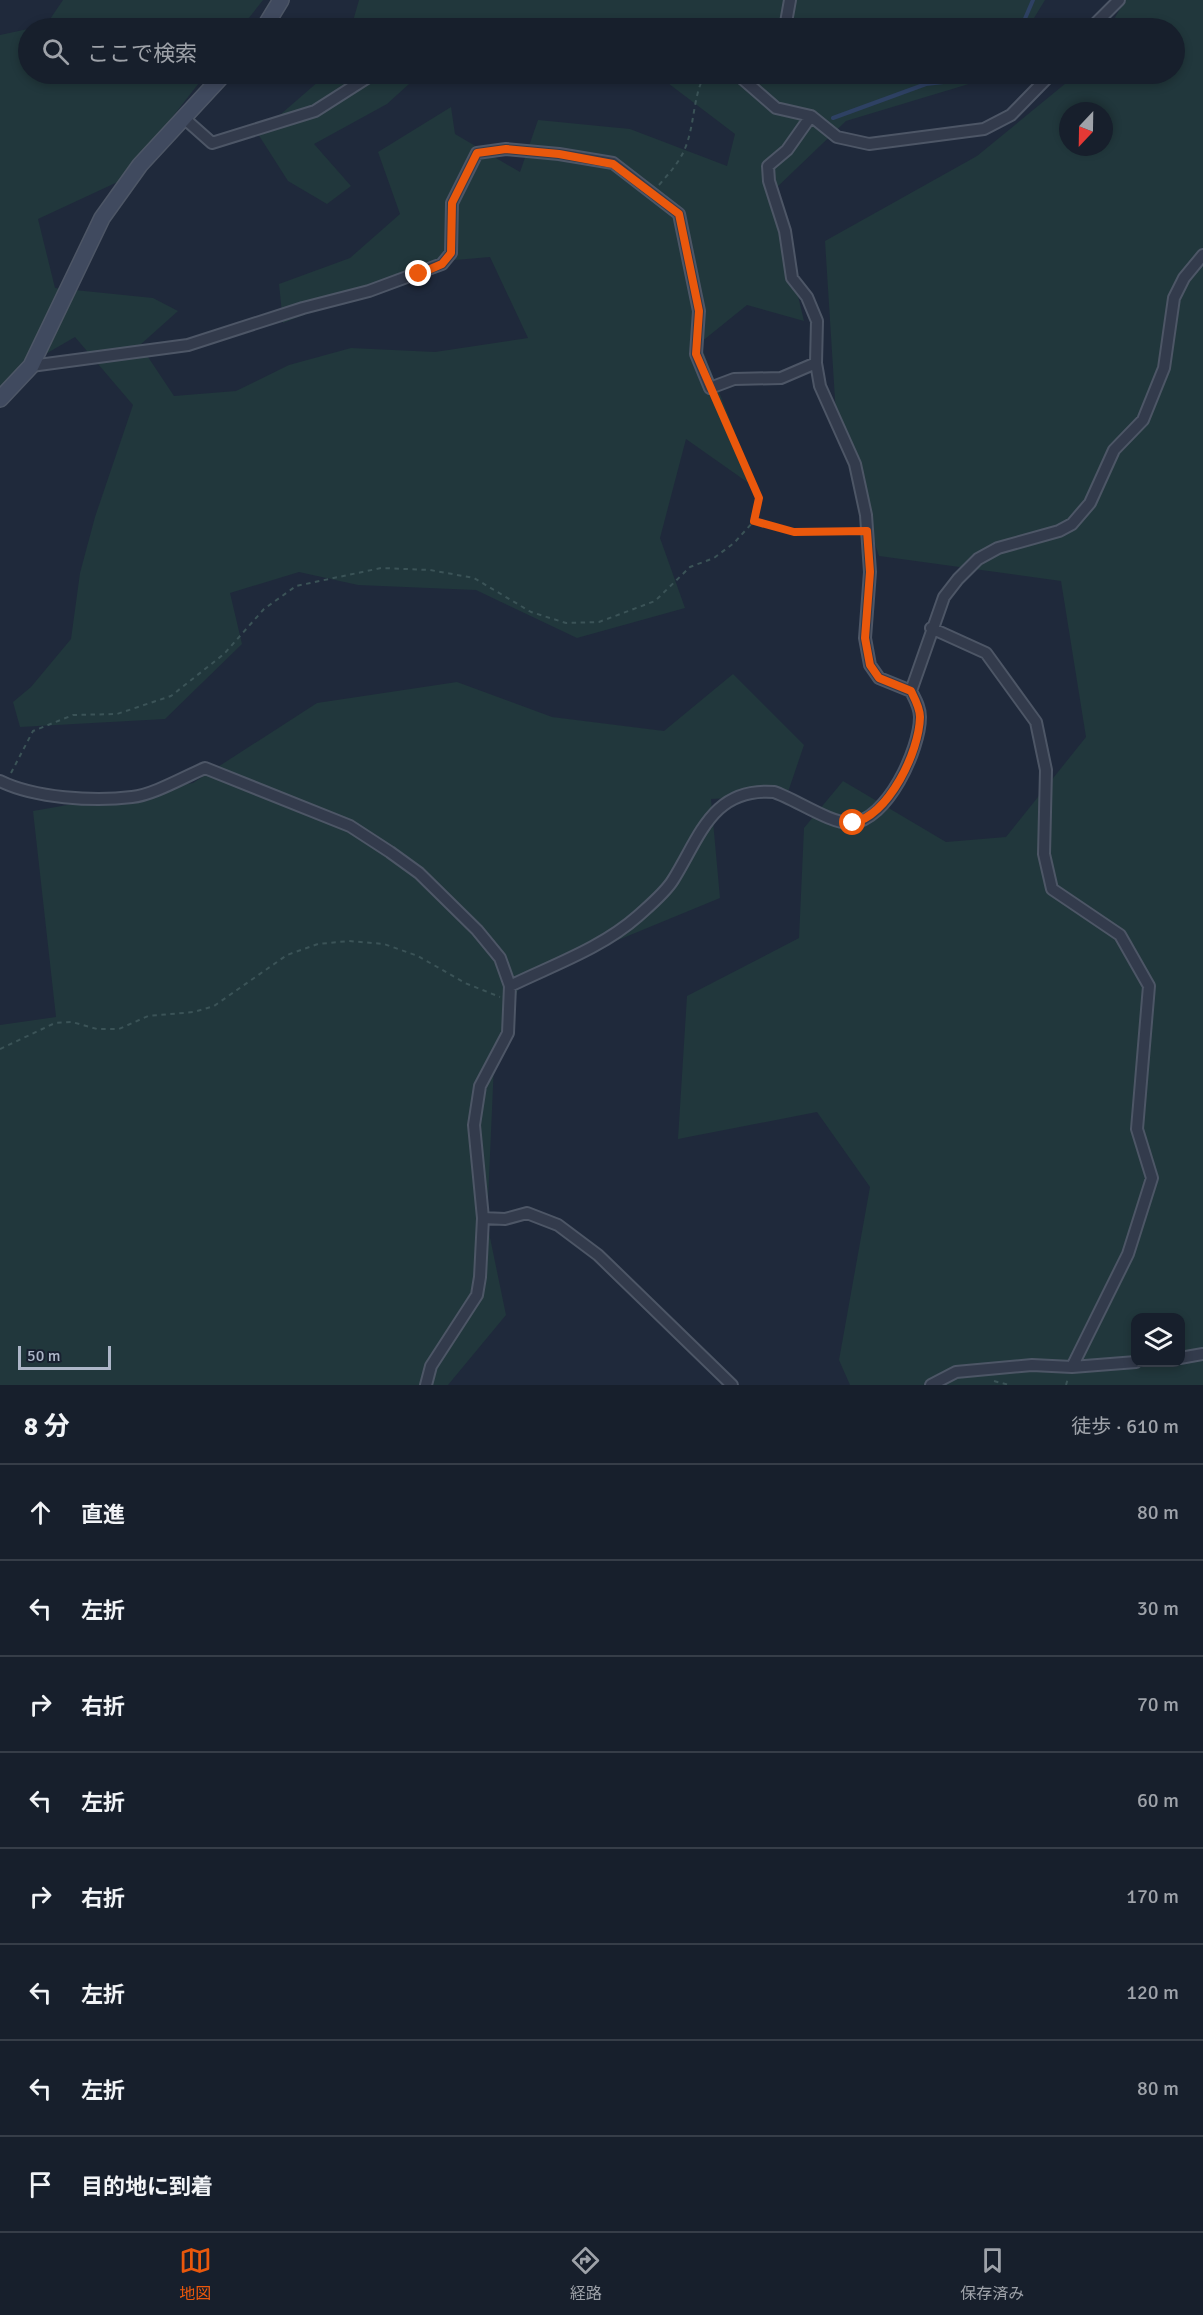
<!DOCTYPE html>
<html lang="ja">
<head>
<meta charset="utf-8">
<style>
	:root { --surface:#171f2c; --page:#242c38; --text:#f1f3f6; --muted:#9ea2a9; --line:#363d48; --accent:#ea580c }
	body { margin:0; font-family:Signika,"Noto Sans JP",sans-serif; background:var(--page); color:var(--text) }
	.controls { position:absolute; right:18px; bottom:18px; display:grid; overflow:hidden; border-radius:12px; box-shadow:0 3px 9px #0003 }
	.controls button { width:54px; height:54px; display:grid; place-items:center; padding:0; border:0; border-bottom:2px solid var(--line); background:var(--surface); color:var(--text); font:30px sans-serif }
	.compass { position:absolute; left:1059px; top:102px; width:54px; height:54px; border-radius:50%; background:var(--surface); box-shadow:0 3px 9px #0003; rotate:202deg }
	.scale { position:absolute; left:18px; bottom:15px; width:93px; box-sizing:border-box; padding-left:6px; border:3px solid #adb6c8; border-top:0; font-size:16px; line-height:21px; white-space:nowrap; color:#adb6c8; -webkit-text-stroke:4px #182030; paint-order:stroke }
	.stop { position:absolute; width:18px; height:18px; margin:-14px; border:4px solid #ea580c; border-radius:50%; background:#fff }
	.stop.end { background:#ea580c; border-color:#fff; box-shadow:0 2px 6px #0008 }
	.list { margin:0; padding:0; list-style:none }
	h2 { display:flex; justify-content:space-between; align-items:center; height:78px; margin:0; padding:0 24px; font-size:26px }
	h2 small { font-size:20px; font-weight:400; color:var(--muted) }
	.list li { display:grid; grid-template-columns:39px 1fr auto; gap:18px; align-items:center; box-sizing:border-box; height:96px; padding:0 24px; border-top:2px solid var(--line) }
	.list b { display:block; font-size:22px; white-space:nowrap }
	.list em { font-size:20px; font-style:normal; color:var(--muted) }
	.icon { flex:none; width:33px; height:33px; fill:none; stroke:currentColor; stroke-width:2; stroke-linecap:round; stroke-linejoin:round }
	.map { position:relative; flex:none; width:1203px; height:1385px; overflow:hidden }
	.search { position:absolute; background:var(--surface); box-shadow:0 3px 9px #0003; left:18px; right:18px; top:18px; height:66px; display:flex; align-items:center; gap:15px; box-sizing:border-box; padding:0 21px; border-radius:33px; color:var(--muted); font-size:22px }
	.sheet { height:846px; background:var(--surface) }
	nav { display:flex; justify-content:space-around; align-items:center; box-sizing:border-box; height:84px; border-top:2px solid var(--line); background:var(--surface); font-size:16px; color:var(--muted) }
	nav a { display:grid; justify-items:center; gap:3px }
	nav .on { color:var(--accent) }
	.map>svg:first-child { display:block }
	.green { fill:#21373c; fill-rule:evenodd }
	.lines { fill:none; stroke-linecap:round; stroke-linejoin:round }
	.stream { stroke:#2e4163; stroke-width:4 }
	.street-casing { stroke:#4d5666; stroke-width:14 }
	.secondary-casing { stroke:#4d5666; stroke-width:18 }
	.path { stroke:#3b5357; stroke-width:2; stroke-dasharray:4.5 4.5; stroke-linecap:butt }
	.street { stroke:#333b4c; stroke-width:10 }
	.secondary { stroke:#404a5f; stroke-width:15 }
	.route { stroke:#ea580c; stroke-width:8 }
</style>
</head>
<body>
<div class="map">
<svg width="1203" height="1385" viewBox="0 0 1203 1385">
	<rect width="100%" height="100%" fill="#1f293b"/>
	<path class="green" d="M63,0H263L241,28H30L46,25Z
		M359,0H1045L1028,28H351Z
		M1125,0H1203V1385H850L839,1360L870,1187L817,1112L678,1139L687,996L799,938L804,828L843,781L946,842L1006,837L1086,737L1061,581L879,556L837,431L825,241L977,156L1077,74H1174V28H1109ZM1068,111H1104V147H1068ZM1136,1318H1180V1362H1136Z
		M28,29V74H206L124,179L38,219L55,288L153,298L178,311L140,345L174,396L236,391L289,365L351,348L435,352L528,338L490,257L444,261L283,323L279,284L350,258L400,214L378,152L451,107L455,134L520,172L538,120L630,129L727,166L735,134L656,74H1002L846,121L773,191L804,321L747,305L700,343L757,489L686,439L660,538L685,608L577,638L476,590L358,585L299,572L230,593L242,644L165,719L20,727L13,702L31,687L71,639L80,573L95,517L133,405L75,337L30,363L0,395V35Z
		M327,74H420L387,104L314,144L351,186L327,204L288,181L258,134Z
		M733,674L804,745L787,795L711,799L720,898L521,980L494,1064L487,1223L506,1315L448,1385H0V1025L56,1017L33,811L193,783L317,703L457,682L552,717L664,731Z"/>
	<g class="lines">
		<path class="stream" d="M1021,28L1033,0
			M833,118L926,84L979,78L984,74"/>
		<g class="street-casing">
			<path id="street" d="M484,28H502
				M785,28L790,0
				M1091,28L1119,0
				M737,74L776,108L811,116L837,137L869,144L984,129L1011,115L1051,74
				M185,119L212,143L315,111L373,74
				M31,366L188,345L303,308L369,291L442,264L451,253L452,203L477,153L506,149L559,154L613,163L679,214L699,311L696,354L710,388L734,379L781,378L816,363
				M931,628L986,653L1036,722L1046,770L1044,854L1052,889L1120,935L1149,986L1137,1129L1152,1178L1128,1254L1072,1367
				M911,691L944,597L958,579L978,559L998,548L1059,531L1072,524L1090,503L1114,450L1143,420L1164,368L1174,298L1184,278L1203,255
				M0,781C34,798 94,802 132,797C153,795 184,777 205,768L350,826L390,852L419,873L477,930L500,958L510,986L508,1033L480,1086L474,1125L483,1218L480,1277L477,1295L431,1366L426,1385
				M510,986C553,965 602,948 638,916C649,906 665,893 673,880C700,837 712,787 774,792C795,799 831,824 851,823C887,821 920,749 920,717C920,707 915,699 911,691L879,678L870,665L865,638L870,572L866,515L855,464L820,386L816,363L817,321L807,297L792,278L785,231L769,181L768,166L787,150L811,116
				M483,1218L505,1219L527,1213L558,1225L598,1255L732,1385
				M1180,1358L1203,1354
				M931,1385L956,1372L1032,1365L1072,1367L1136,1362"/>
		</g>
		<g class="secondary-casing">
			<path id="secondary" d="M264,28L281,0
				M0,399L31,366L102,218L140,165L224,74"/>
		</g>
		<path class="path" d="M659,185C670,172 680,162 686,146C695,122 693,96 705,74
			M754,521L794,532L855,531
			M11,773L33,731L73,715L117,714L171,696L224,654L264,609L296,586L381,568L430,570L474,578L531,612L566,623L599,622L655,601L690,567L714,558L734,543L754,521L759,498L715,399
			M0,1049L55,1023L72,1022L97,1029H119L148,1016L194,1012L214,1006L287,955L318,944L349,941L384,944L418,956L465,983L500,997
			M994,1381L1009,1385
			M1066,1385L1068,1378"/>
		<use href="#street" class="street"/>
		<use href="#secondary" class="secondary"/>
	</g>
	<g class="lines">
		<path class="route" d="M419,274L442,264L451,253L452,203L477,153L506,149L559,154L613,164L679,214L699,311L696,354L759,498L754,521L794,532L867,531L870,572L865,638L870,665L879,678L911,691C915,699 920,708 920,717C919,753 889,814 853,823"/>
	</g>
</svg>
<div class="controls">
<button><svg class="icon" aria-label="layers" viewBox="0 0 24 24"><path d="M12 4l9 5-9 5-9-5zM3 14l9 5 9-5"/></svg></button>
</div>
<svg class="compass" viewBox="-18 -18 36 36"><path d="M0-13l5 13h-10z" fill="#e53935"/><path d="M0 13l5-13h-10z" fill="#9ea2a9"/></svg>
<div class="scale">50 m</div>
<div class="stop" style="left:853px;top:823px"></div>
<div class="stop end" style="left:419px;top:274px"></div>
<div class="search"><svg class="icon" aria-label="search" viewBox="0 0 24 24"><circle cx="10" cy="10" r="6"/><path d="M15 15l6 6"/></svg>ここで検索</div>
</div>
<section class="sheet">
<h2>8 分<small>徒歩 · 610 m</small></h2>
<ul class="list">
<li><svg class="icon" aria-label="ahead" viewBox="0 0 24 24"><path d="M12 20V5M6 11l6-6 6 6"/></svg><div><b>直進</b></div><em>80 m</em></li>
<li><svg class="icon" aria-label="left" viewBox="0 0 24 24"><path d="M17 20v-9H6M10 6l-5 5 5 5"/></svg><div><b>左折</b></div><em>30 m</em></li>
<li><svg class="icon" aria-label="right" viewBox="0 0 24 24"><path d="M7 20v-9h11M14 6l5 5-5 5"/></svg><div><b>右折</b></div><em>70 m</em></li>
<li><svg class="icon" aria-label="left" viewBox="0 0 24 24"><path d="M17 20v-9H6M10 6l-5 5 5 5"/></svg><div><b>左折</b></div><em>60 m</em></li>
<li><svg class="icon" aria-label="right" viewBox="0 0 24 24"><path d="M7 20v-9h11M14 6l5 5-5 5"/></svg><div><b>右折</b></div><em>170 m</em></li>
<li><svg class="icon" aria-label="left" viewBox="0 0 24 24"><path d="M17 20v-9H6M10 6l-5 5 5 5"/></svg><div><b>左折</b></div><em>120 m</em></li>
<li><svg class="icon" aria-label="left" viewBox="0 0 24 24"><path d="M17 20v-9H6M10 6l-5 5 5 5"/></svg><div><b>左折</b></div><em>80 m</em></li>
<li><svg class="icon" aria-label="arrive" viewBox="0 0 24 24"><path d="M6 21V4h12l-3 4 3 4H6"/></svg><div><b>目的地に到着</b></div></li>
</ul>
</section>
<nav>
<a class="on"><svg class="icon" aria-label="map" viewBox="0 0 24 24"><path d="M3 6l6-2 6 2 6-2v14l-6 2-6-2-6 2zM9 4v14M15 6v14"/></svg>地図</a>
<a><svg class="icon" aria-label="directions" viewBox="0 0 24 24"><path d="M12 3l9 9-9 9-9-9zM9 14v-3h6M13 9l2 2-2 2"/></svg>経路</a>
<a><svg class="icon" aria-label="saved" viewBox="0 0 24 24"><path d="M7 4h10v16l-5-4-5 4z"/></svg>保存済み</a>
</nav>
</body>
</html>
